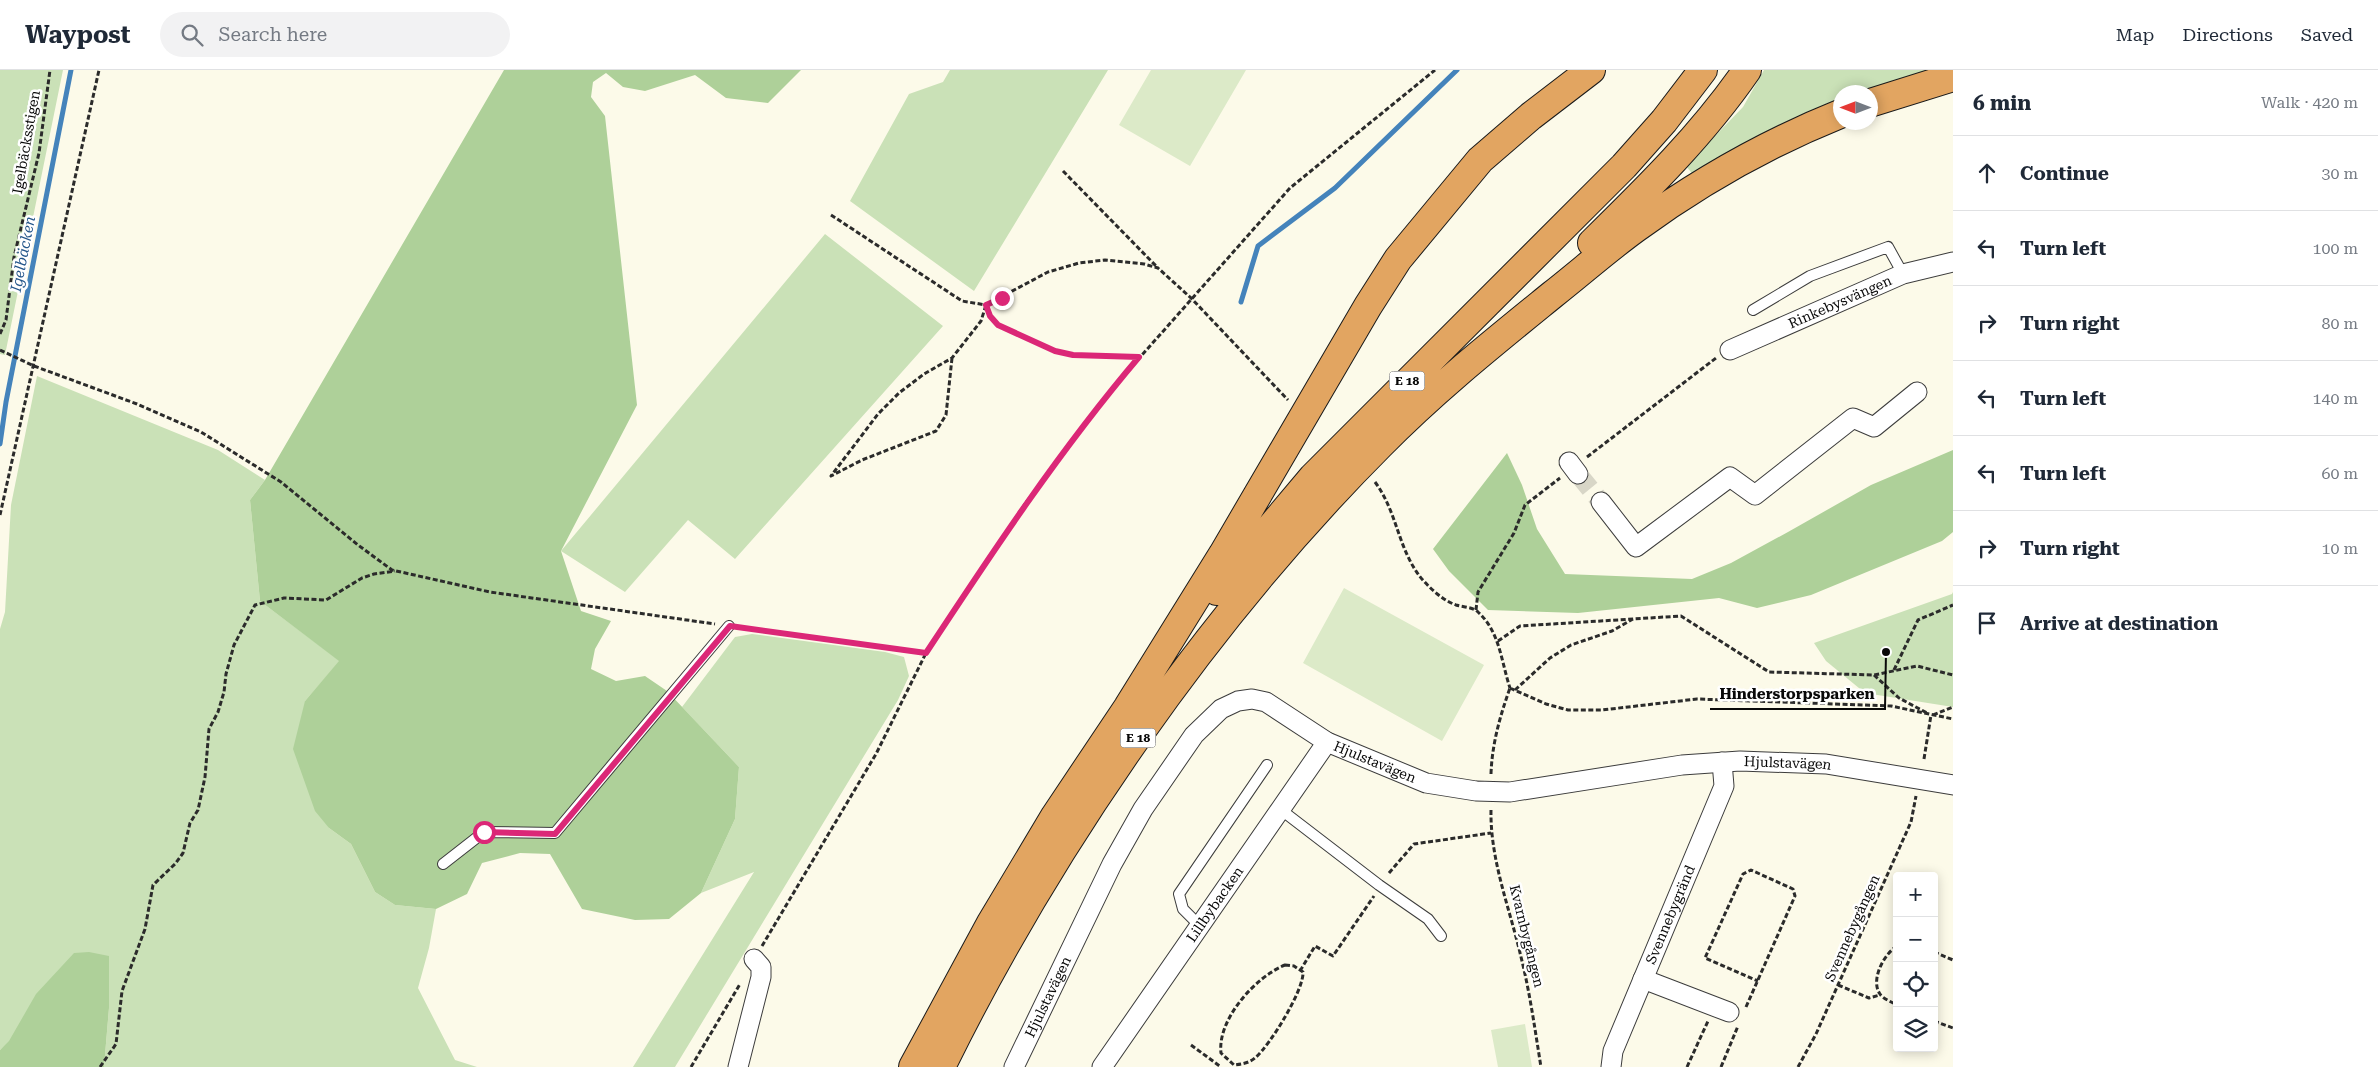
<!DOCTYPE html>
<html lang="en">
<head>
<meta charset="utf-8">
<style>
	:root { --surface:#fff; --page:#f2f2f3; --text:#1f2937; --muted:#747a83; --line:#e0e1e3 }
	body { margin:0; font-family:"Roboto Serif",serif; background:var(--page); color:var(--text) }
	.controls { position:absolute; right:15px; bottom:15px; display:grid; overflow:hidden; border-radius:5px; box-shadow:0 2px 12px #0003 }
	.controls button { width:45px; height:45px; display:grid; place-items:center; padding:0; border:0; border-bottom:1px solid var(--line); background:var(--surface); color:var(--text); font:25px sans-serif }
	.compass { position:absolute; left:1833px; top:15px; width:45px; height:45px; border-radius:50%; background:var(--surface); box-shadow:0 2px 12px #0003; rotate:270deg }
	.stop { position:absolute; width:15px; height:15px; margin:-11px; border:4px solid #db2777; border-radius:50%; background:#fff }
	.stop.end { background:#db2777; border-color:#fff; box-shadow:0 1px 5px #0008 }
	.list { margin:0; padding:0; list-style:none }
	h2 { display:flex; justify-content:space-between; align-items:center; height:65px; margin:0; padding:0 20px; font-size:21px }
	h2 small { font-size:16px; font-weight:400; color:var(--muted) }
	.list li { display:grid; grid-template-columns:32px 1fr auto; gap:15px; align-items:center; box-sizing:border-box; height:75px; padding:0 20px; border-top:1px solid var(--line) }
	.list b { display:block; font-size:19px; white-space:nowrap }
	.list em { font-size:16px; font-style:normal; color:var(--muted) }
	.icon { flex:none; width:28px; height:28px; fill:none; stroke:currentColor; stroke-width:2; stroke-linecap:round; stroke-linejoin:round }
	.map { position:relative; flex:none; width:1953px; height:997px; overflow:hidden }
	header { display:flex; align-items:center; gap:30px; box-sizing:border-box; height:70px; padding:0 25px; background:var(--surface); border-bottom:1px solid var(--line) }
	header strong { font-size:24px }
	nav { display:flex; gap:28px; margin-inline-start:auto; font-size:18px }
	.search { width:350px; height:45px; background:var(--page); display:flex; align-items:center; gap:12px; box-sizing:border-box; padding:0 18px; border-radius:28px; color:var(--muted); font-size:19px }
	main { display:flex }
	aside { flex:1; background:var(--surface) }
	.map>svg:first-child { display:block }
	.green { fill:#cae1b7 }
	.forest { fill:#aed099 }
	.pitch { fill:#dceac8 }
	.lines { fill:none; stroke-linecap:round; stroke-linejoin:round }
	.stream { stroke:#4483bb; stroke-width:5 }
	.street-tunnel { stroke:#d8d6c7; stroke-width:19; stroke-dasharray:19 9; stroke-linecap:butt }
	.lane-casing { stroke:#3c3c3c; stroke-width:12 }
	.street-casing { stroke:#3c3c3c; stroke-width:21 }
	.highway-casing { stroke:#1a1a1a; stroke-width:30 }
	.path { stroke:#2b2b2b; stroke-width:3; stroke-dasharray:5 2.5; stroke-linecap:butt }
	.lane { stroke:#fff; stroke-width:10 }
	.street { stroke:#fff; stroke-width:19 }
	.highway { stroke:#e2a561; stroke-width:28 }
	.route { stroke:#db2777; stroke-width:6 }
	.labels { text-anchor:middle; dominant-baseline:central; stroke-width:5; stroke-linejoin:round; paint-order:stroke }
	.shield { fill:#fff; stroke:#535353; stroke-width:1 }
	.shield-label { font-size:12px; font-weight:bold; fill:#090909 }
	.street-label { font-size:14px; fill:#090909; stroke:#fff }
	.water-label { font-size:15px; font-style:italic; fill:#24568a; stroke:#fff }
	.leader { fill:none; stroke:#090909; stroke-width:2 }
	.callout-dot { fill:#090909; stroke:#fff; stroke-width:2 }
	.callout-label { font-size:15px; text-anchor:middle; font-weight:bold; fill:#090909; stroke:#fff; stroke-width:5; stroke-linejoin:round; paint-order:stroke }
</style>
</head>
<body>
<header>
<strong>Waypost</strong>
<div class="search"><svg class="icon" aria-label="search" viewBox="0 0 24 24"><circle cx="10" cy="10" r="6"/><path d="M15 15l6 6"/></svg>Search here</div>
<nav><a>Map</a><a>Directions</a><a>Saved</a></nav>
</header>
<main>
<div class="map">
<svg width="1953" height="997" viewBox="0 0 1953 997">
	<rect width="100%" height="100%" fill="#fcfae9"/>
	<path class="green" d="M0,0H63L5,285L0,284Z
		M950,0H1108L974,221L850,131L909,24L943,12Z
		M1764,0H1933L1908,6L1863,22H1840V31L1695,107L1686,96L1743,37Z
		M825,164L943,256L735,489L688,450L625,522L561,481Z
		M37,306L218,380L265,410L250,430L260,531L340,591L305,631L329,758L351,774L375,822L395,835L436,839L429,878L418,918L455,990L477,997H104L109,938V886L0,980V559L5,542L11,435Z
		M1953,522V637L1865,623L1826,591L1814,573L1952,524Z
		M752,564L885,582L904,587L909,606L898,630L675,997H633L754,802L701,823L735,749L739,697L682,637L735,567Z"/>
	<path class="forest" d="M504,0H801L768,33L726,28L695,5L645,21L623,17L606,3L593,12L591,27L605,46L637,335L561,481L581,541L611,551L595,579L591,599L616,611L645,606L667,621L739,697L735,749L701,823L669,849L635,850L582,839L550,784L520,783L482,793L467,824L436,839L395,835L375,822L351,774L329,758L315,741L293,679L305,631L339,591L260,531L250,430L265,410Z
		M1953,380V462L1942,471L1811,525L1757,538L1719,528L1578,543L1488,540L1449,501L1433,479L1507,383L1522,415L1537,459L1565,504L1692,509L1731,493L1788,462L1871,415Z
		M89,882L109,886V938L104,997H0V980L9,971L36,924L74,883Z"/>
	<path class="pitch" d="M1151,0H1246L1190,96L1119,55Z
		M1344,518L1484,595L1442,671L1303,593Z
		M1525,954L1532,997H1498L1491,960Z"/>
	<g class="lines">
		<path class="stream" d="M1241,232L1258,176L1335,118L1457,0
			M0,374L6,332L71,0"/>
		<path class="street-tunnel" d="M1578,404L1601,432"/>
		<g class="lane-casing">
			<path id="lane" d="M1753,240L1810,206L1888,177L1903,204
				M1280,739L1379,815L1428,849L1441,866
				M443,794L484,762L555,763L729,556
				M1200,856L1183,839L1179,824L1267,695"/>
		</g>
		<g class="street-casing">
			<g id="street">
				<path id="s1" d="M1730,280L1903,204L1953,192"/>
				<path d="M1569,392L1578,404"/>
				<path d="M1601,432L1636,477L1730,407L1755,425L1853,348L1874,357L1917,322"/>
				<path d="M1643,909L1729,942"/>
				<path d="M738,997L761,907V897L754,889"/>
				<path id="s2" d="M1014,997L1112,794L1143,739L1194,665L1221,639L1238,631L1252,629L1266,632L1327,672L1426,713L1476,721L1510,722L1682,695L1740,691L1826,694L1953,715"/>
				<path id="s3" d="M1102,997L1327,672"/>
				<path id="s4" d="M1611,997L1613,981L1724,716L1722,692"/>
			</g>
		</g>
		<g class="highway-casing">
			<path id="highway" d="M1870,33L1953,7
				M1592,173C1648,118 1703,64 1747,0
				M1217,521L1313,407L1624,96L1664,51L1703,0
				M913,997L991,853L1055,746L1128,637L1223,484L1368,236L1398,189L1480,90L1531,46L1591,0
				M941,997C1049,777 1207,548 1380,375C1433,321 1493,273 1552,225C1580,203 1607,179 1636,158C1699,112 1768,73 1840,44"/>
		</g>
		<path class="path" d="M1063,101L1158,198
			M831,145L962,231L986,235L1048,202L1079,193L1105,190L1144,194L1158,198L1191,228L1288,330
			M986,235L990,246L998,255L1055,281L1073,285L1139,287
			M0,264L6,250L14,187L39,83L50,0
			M0,280L34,296L137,334L201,362L281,412L358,475L392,500L490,522L715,554
			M952,288L946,345L936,361L862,390L831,406L878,344L899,323L924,304L952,288L981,251L986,235
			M1587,387L1716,288
			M1375,412C1397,442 1397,474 1418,504C1427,516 1442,530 1456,535C1463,537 1473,537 1478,542C1500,562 1501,591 1510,618
			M0,445L99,0
			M1476,540L1478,522L1514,463L1525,435L1560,408
			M741,558L926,583
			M1498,571L1520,556L1681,546L1769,602L1874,605L1917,596L1953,605
			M1894,600L1918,550L1953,535
			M1874,605L1899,628L1927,643
			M1510,618L1546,634L1568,640H1602L1697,629L1891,636L1953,649
			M1515,620L1550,588L1571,575L1612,561L1633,549
			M1933,645L1953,637
			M1924,689L1931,645
			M1491,704C1492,674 1500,646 1510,618
			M1491,740C1490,790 1510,839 1521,887C1530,923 1535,960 1541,997
			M1389,803L1414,774L1491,763
			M762,876L876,684L926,583L1025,434L1111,320L1290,118L1435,0
			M1897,876C1884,884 1870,910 1880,924C1883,929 1892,932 1897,935
			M1934,882L1953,890
			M1285,895L1294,896L1303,902C1304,920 1270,975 1256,987C1250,993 1242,994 1234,995L1221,983C1217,950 1255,907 1285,895Z
			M1300,901L1315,876L1333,886L1374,826
			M1838,915L1869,928L1880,925
			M1746,937L1795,826L1793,819L1751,800L1743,804L1705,888L1758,911
			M1934,951L1953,958
			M1191,975L1221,997
			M100,997L116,974L122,921L145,859L153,815L175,794L183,783L190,753L198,740L205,707L209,659L218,642L224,622L226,604L234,575L255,535L284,528L326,530L362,508L374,504L395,501
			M691,997L740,914
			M1687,997L1708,951
			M1721,997L1738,956
			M1798,997L1816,964L1911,752L1916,726"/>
		<use href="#lane" class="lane"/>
		<use href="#street" class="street"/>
		<use href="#highway" class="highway"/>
	</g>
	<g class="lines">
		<path class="route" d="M484,762L555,764L730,556L926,583C993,481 1060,380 1139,287L1073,285L1055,281L998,255L990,246L986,235L1002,228"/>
	</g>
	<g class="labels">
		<g class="shield">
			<rect x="1389.5" y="301.5" width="35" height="19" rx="4"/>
			<rect x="1120.5" y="658.5" width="35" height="19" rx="4"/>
		</g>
		<g class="shield-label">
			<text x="1407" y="311">E 18</text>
			<text x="1138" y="668">E 18</text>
		</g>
		<g class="street-label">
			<text transform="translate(26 72) rotate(-80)">Igelbäcksstigen</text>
			<text stroke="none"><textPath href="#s1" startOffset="120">Rinkebysvängen</textPath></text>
			<text stroke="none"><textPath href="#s2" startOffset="588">Hjulstavägen</textPath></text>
			<text stroke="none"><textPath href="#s2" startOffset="1008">Hjulstavägen</textPath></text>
			<text stroke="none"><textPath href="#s3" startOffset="198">Lillbybacken</textPath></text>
			<text stroke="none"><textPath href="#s4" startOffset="164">Svennebygränd</textPath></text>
			<text transform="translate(1852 858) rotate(-66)">Svennebygången</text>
			<text transform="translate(1527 866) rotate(76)">Kvarnbygången</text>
			<text stroke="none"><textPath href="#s2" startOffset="78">Hjulstavägen</textPath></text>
		</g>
		<g class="water-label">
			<text transform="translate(23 184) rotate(-79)">Igelbäcken</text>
		</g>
	</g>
	<path class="leader" d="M1886 582L1885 639H1710"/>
	<circle class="callout-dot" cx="1886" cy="582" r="5"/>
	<g class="callout-label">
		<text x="1797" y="629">Hinderstorpsparken</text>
	</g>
</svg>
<div class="controls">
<button>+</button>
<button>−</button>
<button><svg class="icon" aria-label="locate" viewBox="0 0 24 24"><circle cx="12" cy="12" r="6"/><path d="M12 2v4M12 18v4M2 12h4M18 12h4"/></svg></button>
<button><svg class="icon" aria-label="layers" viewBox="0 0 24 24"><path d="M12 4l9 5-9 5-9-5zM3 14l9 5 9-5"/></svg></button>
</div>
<svg class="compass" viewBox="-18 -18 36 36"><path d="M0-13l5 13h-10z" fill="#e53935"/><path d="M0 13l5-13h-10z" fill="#747a83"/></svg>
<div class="stop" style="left:484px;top:762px"></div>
<div class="stop end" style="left:1002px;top:228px"></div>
</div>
<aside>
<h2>6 min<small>Walk · 420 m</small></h2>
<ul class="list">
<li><svg class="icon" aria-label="ahead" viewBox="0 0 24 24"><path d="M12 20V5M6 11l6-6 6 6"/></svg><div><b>Continue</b></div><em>30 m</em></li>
<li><svg class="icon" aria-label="left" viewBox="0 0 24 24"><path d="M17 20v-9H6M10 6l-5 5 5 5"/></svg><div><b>Turn left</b></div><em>100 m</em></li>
<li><svg class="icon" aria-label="right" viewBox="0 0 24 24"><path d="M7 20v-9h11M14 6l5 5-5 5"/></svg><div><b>Turn right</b></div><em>80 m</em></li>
<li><svg class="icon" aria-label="left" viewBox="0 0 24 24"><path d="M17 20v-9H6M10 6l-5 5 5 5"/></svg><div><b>Turn left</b></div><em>140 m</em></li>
<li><svg class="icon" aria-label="left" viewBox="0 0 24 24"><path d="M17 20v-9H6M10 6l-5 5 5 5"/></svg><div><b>Turn left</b></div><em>60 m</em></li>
<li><svg class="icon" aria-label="right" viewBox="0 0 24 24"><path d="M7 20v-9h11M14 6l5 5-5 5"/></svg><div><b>Turn right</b></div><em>10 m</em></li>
<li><svg class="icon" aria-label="arrive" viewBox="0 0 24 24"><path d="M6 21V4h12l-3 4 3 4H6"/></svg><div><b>Arrive at destination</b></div></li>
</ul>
</aside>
</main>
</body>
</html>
